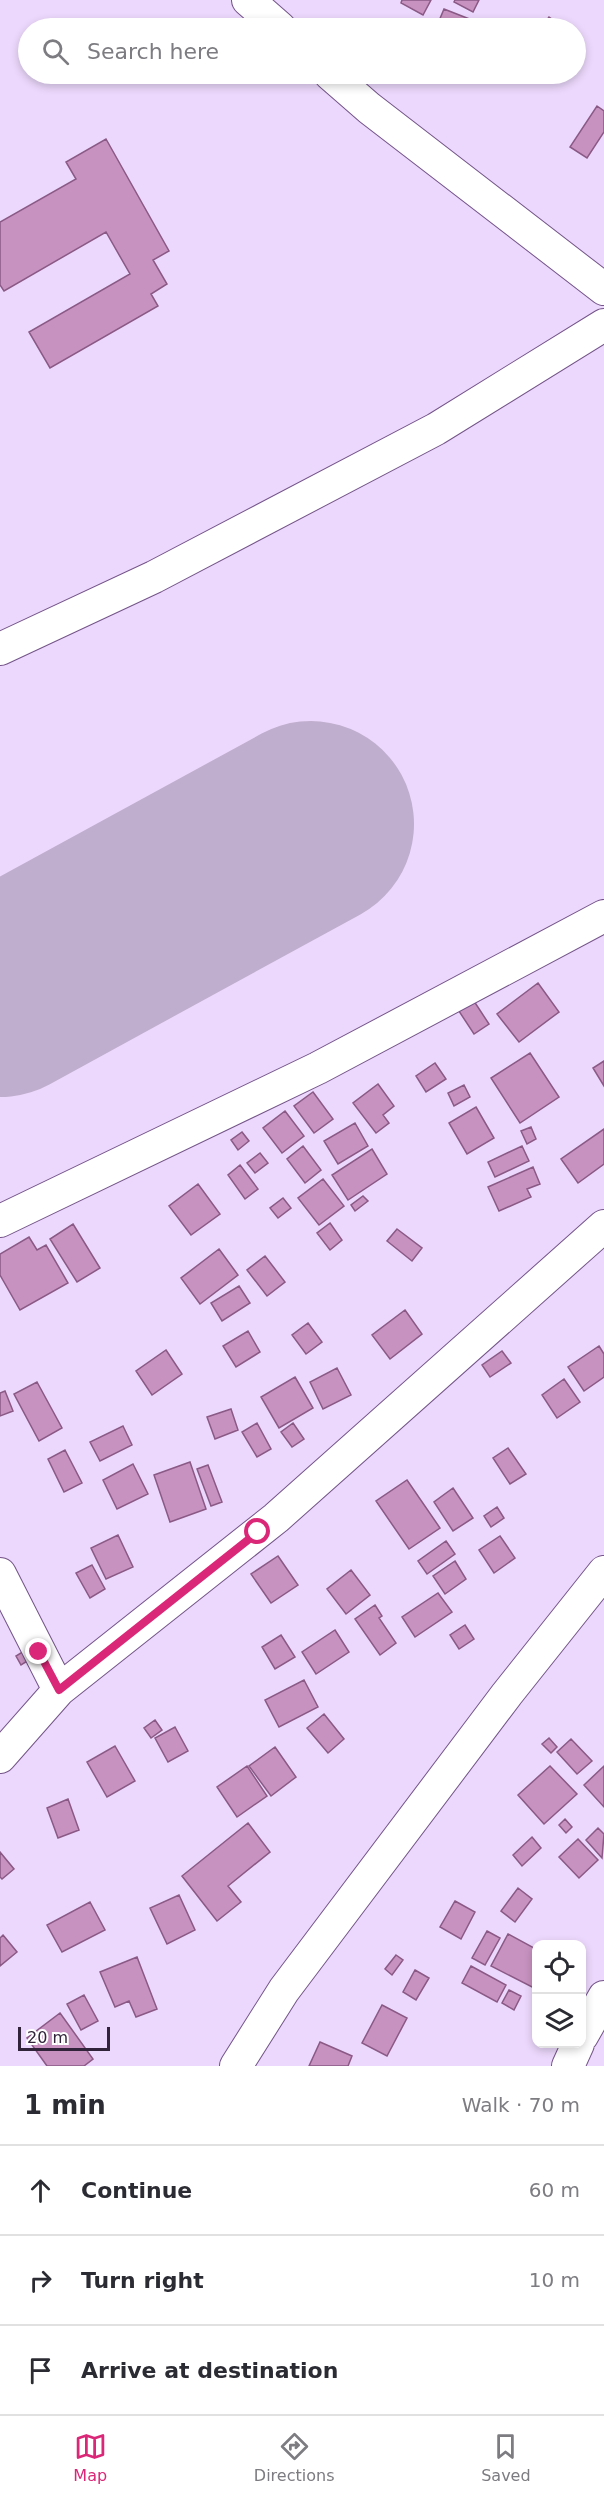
<!DOCTYPE html>
<html lang="en">
<head>
<meta charset="utf-8">
<style>
	:root { --surface:#fff; --page:#f7f7f7; --text:#2b2b33; --muted:#7c7c81; --line:#e1e1e2; --accent:#db2777 }
	body { margin:0; font-family:"DejaVu Sans",sans-serif; background:var(--page); color:var(--text) }
	.controls { position:absolute; right:18px; bottom:18px; display:grid; overflow:hidden; border-radius:12px; box-shadow:0 3px 9px #0003 }
	.controls button { width:54px; height:54px; display:grid; place-items:center; padding:0; border:0; border-bottom:2px solid var(--line); background:var(--surface); color:var(--text); font:30px sans-serif }
	.scale { position:absolute; left:18px; bottom:15px; width:92px; box-sizing:border-box; padding-left:6px; border:3px solid #31233a; border-top:0; font-size:16px; line-height:21px; white-space:nowrap; color:#31233a; -webkit-text-stroke:4px #fff; paint-order:stroke }
	.stop { position:absolute; width:18px; height:18px; margin:-14px; border:4px solid #db2777; border-radius:50%; background:#fff }
	.stop.end { background:#db2777; border-color:#fff; box-shadow:0 2px 6px #0008 }
	.list { margin:0; padding:0; list-style:none }
	h2 { display:flex; justify-content:space-between; align-items:center; height:78px; margin:0; padding:0 24px; font-size:26px }
	h2 small { font-size:20px; font-weight:400; color:var(--muted) }
	.list li { display:grid; grid-template-columns:39px 1fr auto; gap:18px; align-items:center; box-sizing:border-box; height:90px; padding:0 24px; border-top:2px solid var(--line) }
	.list b { display:block; font-size:22px; white-space:nowrap }
	.list em { font-size:20px; font-style:normal; color:var(--muted) }
	.icon { flex:none; width:33px; height:33px; fill:none; stroke:currentColor; stroke-width:2; stroke-linecap:round; stroke-linejoin:round }
	.map { position:relative; flex:none; width:604px; height:2066px; overflow:hidden }
	.search { position:absolute; background:var(--surface); box-shadow:0 3px 9px #0003; left:18px; right:18px; top:18px; height:66px; display:flex; align-items:center; gap:15px; box-sizing:border-box; padding:0 21px; border-radius:33px; color:var(--muted); font-size:22px }
	.sheet { height:348px; background:var(--surface) }
	nav { display:flex; justify-content:space-around; align-items:center; box-sizing:border-box; height:84px; border-top:2px solid var(--line); background:var(--surface); font-size:16px; color:var(--muted) }
	nav a { display:grid; justify-items:center; gap:3px }
	nav .on { color:var(--accent) }
	.map>svg:first-child { display:block }
	.lines { fill:none; stroke-linecap:round; stroke-linejoin:round }
	.runway { stroke:#c0aece; stroke-width:206 }
	.building { fill:#c792c0; stroke:#8a5985; stroke-width:1.5 }
	.minor-casing { stroke:#745489; stroke-width:34 }
	.minor { stroke:#fff; stroke-width:32 }
	.route { stroke:#db2777; stroke-width:8 }
</style>
</head>
<body>
<div class="map">
<svg width="604" height="2066" viewBox="0 0 604 2066">
	<rect width="100%" height="100%" fill="#ecd8fc"/>
	<g class="lines">
		<path class="runway" d="M0,994L311,824"/>
	</g>
	<path class="building" d="M402,0H431L423,15L401,3Z
		M455,0H479L473,12L454,2Z
		M444,9L472,20L469,28H436Z
		M549,17L565,28H541Z
		M439,74H451L447,82L437,77Z
		M597,106L604,111V132L587,158L570,147Z
		M106,139L169,251L153,260L167,284L151,294L158,306L50,368L29,332L130,274L106,232L4,291L0,285V222L76,179L66,162Z
		M538,983L559,1012L519,1042L497,1014Z
		M468,992L489,1024L474,1034L453,1002Z
		M530,1053L559,1097L520,1123L491,1078Z
		M604,1061V1086L593,1068Z
		M435,1063L446,1079L426,1092L416,1076Z
		M378,1084L394,1106L383,1115L389,1123L376,1133L353,1103Z
		M464,1085L470,1097L454,1106L448,1093Z
		M313,1092L333,1119L314,1133L294,1106Z
		M476,1107L494,1138L467,1154L449,1123Z
		M285,1111L304,1136L282,1153L263,1128Z
		M355,1123L368,1146L338,1164L324,1141Z
		M531,1127L536,1139L527,1144L521,1131Z
		M604,1129V1164L578,1183L561,1159Z
		M242,1132L249,1141L238,1150L231,1140Z
		M303,1146L321,1170L305,1183L287,1159Z
		M522,1146L529,1161L495,1177L488,1162Z
		M372,1149L387,1174L348,1200L332,1175Z
		M260,1153L268,1163L255,1173L247,1163Z
		M240,1165L258,1189L245,1199L228,1175Z
		M533,1167L540,1184L527,1189L531,1197L499,1211L488,1187Z
		M323,1179L344,1206L319,1225L298,1198Z
		M198,1184L220,1214L191,1235L169,1206Z
		M363,1196L368,1201L355,1211L351,1205Z
		M283,1198L291,1208L278,1218L270,1208Z
		M330,1223L342,1240L330,1250L317,1233Z
		M73,1224L100,1268L77,1282L50,1239Z
		M397,1229L422,1248L412,1261L387,1241Z
		M29,1237L37,1250L46,1245L68,1283L20,1310L0,1275V1254Z
		M219,1249L238,1275L200,1304L181,1278Z
		M265,1256L285,1282L267,1296L247,1270Z
		M239,1286L250,1303L222,1321L211,1303Z
		M405,1310L422,1334L390,1359L372,1335Z
		M308,1323L322,1342L306,1354L292,1335Z
		M248,1331L260,1352L236,1367L223,1346Z
		M599,1346L604,1354V1377L584,1391L568,1367Z
		M166,1350L182,1374L152,1395L136,1371Z
		M502,1351L511,1363L490,1377L482,1365Z
		M337,1368L351,1395L323,1409L310,1382Z
		M295,1377L313,1408L279,1428L261,1397Z
		M564,1379L580,1402L557,1418L542,1395Z
		M37,1382L62,1428L39,1441L14,1394Z
		M5,1391L13,1411L0,1416V1393Z
		M231,1409L238,1430L215,1439L207,1417Z
		M257,1423L271,1449L257,1457L242,1432Z
		M293,1423L304,1439L292,1447L281,1432Z
		M123,1426L132,1445L100,1461L90,1442Z
		M508,1448L526,1474L510,1484L493,1458Z
		M65,1450L82,1483L64,1492L48,1459Z
		M190,1462L206,1509L170,1522L154,1475Z
		M133,1464L148,1494L117,1509L103,1480Z
		M208,1465L222,1502L211,1506L197,1469Z
		M407,1480L440,1528L409,1549L376,1501Z
		M453,1488L473,1518L453,1531L434,1502Z
		M497,1507L504,1518L491,1527L484,1516Z
		M118,1535L133,1567L106,1579L91,1548Z
		M500,1536L515,1558L494,1573L479,1550Z
		M446,1541L455,1554L427,1574L418,1561Z
		M278,1556L298,1585L271,1603L251,1574Z
		M455,1561L466,1579L445,1594L433,1576Z
		M92,1565L105,1589L90,1598L76,1573Z
		M351,1570L370,1595L346,1614L327,1589Z
		M438,1593L452,1612L415,1637L402,1617Z
		M375,1605L382,1616L379,1618L396,1643L380,1655L355,1619Z
		M465,1625L474,1639L459,1649L450,1635Z
		M335,1630L349,1652L316,1674L302,1652Z
		M281,1635L295,1657L275,1669L262,1647Z
		M24,1651L29,1660L21,1665L16,1656Z
		M304,1680L318,1707L279,1727L265,1700Z
		M324,1714L344,1739L328,1753L307,1728Z
		M155,1720L162,1730L151,1738L144,1728Z
		M175,1727L188,1751L168,1762L155,1738Z
		M549,1738L557,1747L551,1753L542,1744Z
		M571,1739L592,1761L577,1774L557,1752Z
		M115,1746L135,1781L107,1797L87,1762Z
		M275,1747L296,1777L271,1796L249,1766Z
		M247,1766L267,1796L237,1817L217,1787Z
		M550,1766L577,1794L544,1824L518,1795Z
		M604,1766V1807L584,1785Z
		M68,1799L79,1830L58,1838L47,1808Z
		M565,1819L572,1827L566,1833L559,1825Z
		M248,1823L270,1852L228,1886L241,1902L217,1921L182,1876Z
		M598,1828L604,1834L602,1858L586,1840Z
		M532,1837L541,1848L522,1866L513,1855Z
		M578,1839L598,1860L579,1878L559,1857Z
		M0,1852L14,1869L2,1879L0,1877Z
		M518,1888L532,1899L515,1922L501,1911Z
		M179,1895L195,1930L167,1944L150,1908Z
		M455,1901L475,1912L461,1939L440,1927Z
		M90,1902L105,1930L62,1952L47,1925Z
		M487,1931L500,1938L485,1965L472,1958Z
		M508,1934L536,1949L533,1958L536,1959V1982L534,1988L491,1966Z
		M3,1935L17,1952L0,1966V1938Z
		M396,1955L403,1960L392,1975L385,1969Z
		M137,1957L157,2009L136,2017L129,2001L115,2007L100,1972Z
		M471,1966L506,1985L497,2002L462,1983Z
		M415,1970L429,1978L416,2000L403,1992Z
		M509,1990L521,1996L514,2010L502,2003Z
		M84,1995L98,2021L81,2030L67,2004Z
		M382,2005L407,2018L387,2056L362,2043Z
		M60,2013L93,2059L84,2066H47L27,2038Z
		M320,2042L352,2056L348,2066H309Z"/>
	<g class="lines">
		<g class="minor-casing">
			<path id="minor" d="M248,0L280,28
				M330,74L369,108L604,289
				M0,649L154,577L436,429L604,325
				M0,1221L318,1068L604,916
				M0,1574L59,1690
				M0,1757L59,1690L276,1518L604,1226
				M582,2036L604,1997
				M236,2066L284,1990L507,1694L604,1572
				M568,2066L578,2044"/>
		</g>
		<use href="#minor" class="minor"/>
	</g>
	<g class="lines">
		<path class="route" d="M39,1652L59,1690L258,1532"/>
	</g>
</svg>
<div class="controls">
<button><svg class="icon" aria-label="locate" viewBox="0 0 24 24"><circle cx="12" cy="12" r="6"/><path d="M12 2v4M12 18v4M2 12h4M18 12h4"/></svg></button>
<button><svg class="icon" aria-label="layers" viewBox="0 0 24 24"><path d="M12 4l9 5-9 5-9-5zM3 14l9 5 9-5"/></svg></button>
</div>
<div class="scale">20 m</div>
<div class="stop" style="left:258px;top:1532px"></div>
<div class="stop end" style="left:39px;top:1652px"></div>
<div class="search"><svg class="icon" aria-label="search" viewBox="0 0 24 24"><circle cx="10" cy="10" r="6"/><path d="M15 15l6 6"/></svg>Search here</div>
</div>
<section class="sheet">
<h2>1 min<small>Walk · 70 m</small></h2>
<ul class="list">
<li><svg class="icon" aria-label="ahead" viewBox="0 0 24 24"><path d="M12 20V5M6 11l6-6 6 6"/></svg><div><b>Continue</b></div><em>60 m</em></li>
<li><svg class="icon" aria-label="right" viewBox="0 0 24 24"><path d="M7 20v-9h11M14 6l5 5-5 5"/></svg><div><b>Turn right</b></div><em>10 m</em></li>
<li><svg class="icon" aria-label="arrive" viewBox="0 0 24 24"><path d="M6 21V4h12l-3 4 3 4H6"/></svg><div><b>Arrive at destination</b></div></li>
</ul>
</section>
<nav>
<a class="on"><svg class="icon" aria-label="map" viewBox="0 0 24 24"><path d="M3 6l6-2 6 2 6-2v14l-6 2-6-2-6 2zM9 4v14M15 6v14"/></svg>Map</a>
<a><svg class="icon" aria-label="directions" viewBox="0 0 24 24"><path d="M12 3l9 9-9 9-9-9zM9 14v-3h6M13 9l2 2-2 2"/></svg>Directions</a>
<a><svg class="icon" aria-label="saved" viewBox="0 0 24 24"><path d="M7 4h10v16l-5-4-5 4z"/></svg>Saved</a>
</nav>
</body>
</html>
